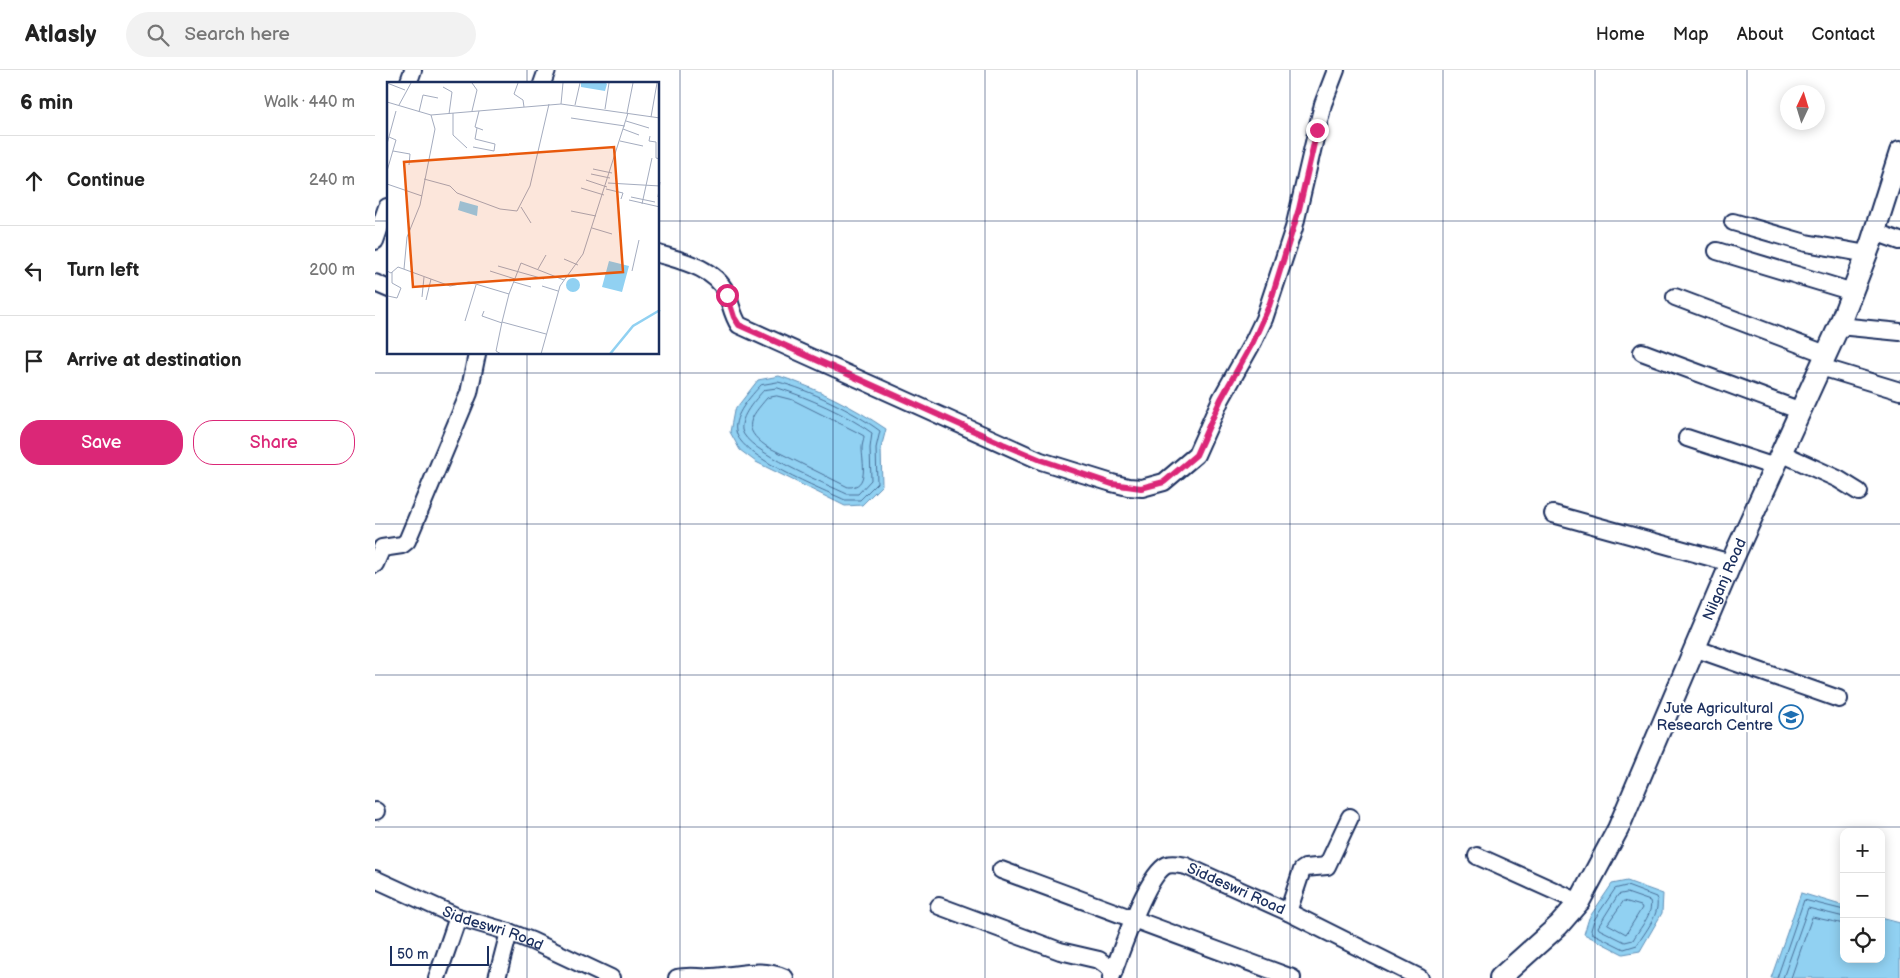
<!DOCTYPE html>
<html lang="en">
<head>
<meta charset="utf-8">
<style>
	:root { --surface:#fff; --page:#f2f2f2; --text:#222; --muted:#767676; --line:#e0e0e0; --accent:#db2777 }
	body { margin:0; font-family:"Balsamiq Sans",sans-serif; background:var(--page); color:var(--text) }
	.controls { position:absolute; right:15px; bottom:15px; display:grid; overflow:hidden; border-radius:10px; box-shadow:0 2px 12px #0003 }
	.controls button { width:45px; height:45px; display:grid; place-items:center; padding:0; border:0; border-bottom:1px solid var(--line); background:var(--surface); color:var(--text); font:25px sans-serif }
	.compass { position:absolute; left:1405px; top:15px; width:45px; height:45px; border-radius:50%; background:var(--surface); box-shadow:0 2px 12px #0003; rotate:4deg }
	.scale { position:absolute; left:15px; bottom:12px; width:99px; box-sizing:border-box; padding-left:5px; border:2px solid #1b2f5e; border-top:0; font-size:14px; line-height:18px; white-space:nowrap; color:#1b2f5e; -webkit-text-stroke:4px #fff; paint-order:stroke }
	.stop { position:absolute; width:15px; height:15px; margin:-11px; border:4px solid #db2777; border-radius:50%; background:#fff }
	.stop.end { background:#db2777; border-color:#fff; box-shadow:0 1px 5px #0008 }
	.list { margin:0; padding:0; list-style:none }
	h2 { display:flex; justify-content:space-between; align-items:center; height:65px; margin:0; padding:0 20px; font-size:21px }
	h2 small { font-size:16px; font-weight:400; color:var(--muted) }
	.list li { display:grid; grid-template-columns:32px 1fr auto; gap:15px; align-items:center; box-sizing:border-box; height:90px; padding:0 20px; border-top:1px solid var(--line) }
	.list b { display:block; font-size:19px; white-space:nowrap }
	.list em { font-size:16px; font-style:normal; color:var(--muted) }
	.actions { display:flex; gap:10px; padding:15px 20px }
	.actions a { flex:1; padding:11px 0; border:1px solid var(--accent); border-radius:20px; text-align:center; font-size:18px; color:var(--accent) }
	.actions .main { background:var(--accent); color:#fff }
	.icon { flex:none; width:28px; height:28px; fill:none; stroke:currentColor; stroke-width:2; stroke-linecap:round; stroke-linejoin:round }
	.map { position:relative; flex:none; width:1525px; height:908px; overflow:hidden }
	header { display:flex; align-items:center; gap:30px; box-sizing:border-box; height:70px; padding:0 25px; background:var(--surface); border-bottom:1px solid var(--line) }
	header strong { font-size:24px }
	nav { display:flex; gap:28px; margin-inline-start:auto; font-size:18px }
	.search { width:350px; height:45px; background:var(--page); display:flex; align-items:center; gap:12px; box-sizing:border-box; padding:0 18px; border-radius:28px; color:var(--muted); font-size:19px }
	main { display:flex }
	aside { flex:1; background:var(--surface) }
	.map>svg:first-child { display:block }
	.water { fill:#91d1f2; stroke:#6290b7 }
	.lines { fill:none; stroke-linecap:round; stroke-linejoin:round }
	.shore { stroke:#4a7099; stroke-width:1 }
	.minor-casing { stroke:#1b2f5e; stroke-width:20 }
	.tertiary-casing { stroke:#1b2f5e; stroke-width:24 }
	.minor { stroke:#fff; stroke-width:16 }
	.tertiary { stroke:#fff; stroke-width:20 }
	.route { stroke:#db2777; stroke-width:6 }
	.grid { fill:none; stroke:#1b2f5e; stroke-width:1; stroke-opacity:0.55 }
	.labels { text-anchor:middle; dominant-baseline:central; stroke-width:4.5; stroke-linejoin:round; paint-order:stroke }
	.street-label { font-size:15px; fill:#1b2f5e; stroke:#fff }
	.poi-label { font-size:15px; fill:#1b2f5e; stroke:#fff; text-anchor:end }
	.inset-river { fill:none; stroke:#91d1f2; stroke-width:2.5 }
	.inset-road { fill:none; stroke:#a4acbf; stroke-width:1 }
	.view { fill:#e8590c; fill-opacity:0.15; stroke:#e8590c; stroke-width:2.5 }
	.inset-edge { fill:none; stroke:#1b2f5e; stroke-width:2.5 }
</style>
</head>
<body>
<header>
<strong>Atlasly</strong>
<div class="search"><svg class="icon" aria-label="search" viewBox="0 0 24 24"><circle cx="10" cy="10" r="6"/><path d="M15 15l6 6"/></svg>Search here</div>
<nav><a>Home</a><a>Map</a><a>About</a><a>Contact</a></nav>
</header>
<main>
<aside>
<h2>6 min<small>Walk · 440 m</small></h2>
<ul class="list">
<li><svg class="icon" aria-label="ahead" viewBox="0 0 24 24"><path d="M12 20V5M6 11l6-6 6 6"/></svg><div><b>Continue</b></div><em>240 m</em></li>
<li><svg class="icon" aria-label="left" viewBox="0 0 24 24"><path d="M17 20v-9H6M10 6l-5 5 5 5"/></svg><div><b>Turn left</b></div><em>200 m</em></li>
<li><svg class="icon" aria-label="arrive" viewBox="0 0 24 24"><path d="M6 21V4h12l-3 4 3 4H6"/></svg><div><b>Arrive at destination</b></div></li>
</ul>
<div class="actions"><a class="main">Save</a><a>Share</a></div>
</aside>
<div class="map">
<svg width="1525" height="908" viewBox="0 0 1525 908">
	<rect width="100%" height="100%" fill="#fff"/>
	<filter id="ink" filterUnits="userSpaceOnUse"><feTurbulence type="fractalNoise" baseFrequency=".02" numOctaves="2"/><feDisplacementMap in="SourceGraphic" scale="10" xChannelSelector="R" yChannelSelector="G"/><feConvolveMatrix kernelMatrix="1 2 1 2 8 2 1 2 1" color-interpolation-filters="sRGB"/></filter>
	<g filter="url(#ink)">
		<path class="water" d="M404,306C441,318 479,337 511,359L506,378L507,415L487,435L470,436L381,392L365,380L355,362L359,341L383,310Z
			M1252,811L1288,824L1287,843L1265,881L1248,884L1209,864L1214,848L1237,814Z
			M1426,823L1469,836V889H1506V848L1525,853V908H1396Z"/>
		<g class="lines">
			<path class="shore" d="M403,312C433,319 480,342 505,361L501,378L502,413L485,430H470C447,419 365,387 361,361C358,345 376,326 386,315Z
				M403,318C432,327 473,345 497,363L495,378L496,410L483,424H472C451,414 371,381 367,360C365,346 380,330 389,320Z
				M402,326L418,330L480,361L489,366C489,370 487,374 487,378C487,392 495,418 473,417L391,376C366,358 375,348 392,328Z
				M1252,816L1281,827C1287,842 1270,862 1262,875L1249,879L1217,863L1216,860L1219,850L1240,819Z
				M1252,823L1275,831C1279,843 1264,859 1258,870L1250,872L1224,859L1223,857L1243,825Z
				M1249,831L1266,836L1267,838L1251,864L1233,854Z
				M1402,908L1429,830L1469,840
				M1408,908L1433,838L1469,847
				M1416,908L1437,847L1469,854"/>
			<g class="minor-casing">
				<g id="minor">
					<path d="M33,14L38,0"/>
					<path d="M167,14L172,0"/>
					<path d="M1358,152L1431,173L1492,184"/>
					<path d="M1500,162L1525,171"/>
					<path d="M0,171L12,137"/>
					<path d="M1342,181L1478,222"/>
					<path d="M284,184C307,191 339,198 351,222C356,233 357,245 364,255L666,391L737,413L753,417L767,418L789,412L821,385L846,329L878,272L889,249L919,158L948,34L961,0"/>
					<path d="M0,213L14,219"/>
					<path d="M1300,227L1451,284"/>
					<path d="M1464,256L1525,262"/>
					<path d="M1267,282L1426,341"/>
					<path d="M1446,297L1525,321"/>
					<path d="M1312,368L1400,397"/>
					<path d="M1406,383L1463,409L1484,422"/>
					<path d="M1178,444L1356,493"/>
					<path d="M0,494L7,478L27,475L32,471L94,323L102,284"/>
					<path d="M1319,578L1464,629"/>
					<path d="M0,741H1"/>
					<path d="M1102,786L1204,832"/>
					<path d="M626,800L917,908"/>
					<path id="s1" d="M0,809L83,847L134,862L157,871L236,908"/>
					<path d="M564,836L685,881L724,890L739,901"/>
					<path d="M913,842L927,800L930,798L952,796L975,747"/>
					<path d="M62,908L83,847"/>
					<path d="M122,908L134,862"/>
					<path d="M302,908C314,905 325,908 337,907C363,906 385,897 410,908"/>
					<path id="s2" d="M736,908C745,885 771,804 792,795C798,793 805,795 811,796L913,842L1045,908"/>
				</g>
			</g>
			<g class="tertiary-casing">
				<g id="tertiary">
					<path id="s3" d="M1125,908L1184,855L1204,832L1243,759L1356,493L1464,256L1496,173L1525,82"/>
				</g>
			</g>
			<use href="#minor" class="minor"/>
			<use href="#tertiary" class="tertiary"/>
		</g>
	</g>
	<g class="lines" filter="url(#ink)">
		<path class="route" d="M352,225L359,247L364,255L628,374L666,390L737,414L766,418L789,412L821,385L846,329L878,272L894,236L924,139L942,60"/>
	</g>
	<path class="grid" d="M152,0V14M305,0V908M458,0V908M610,0V908M762,0V908M915,0V908M1068,0V908M1220,0V908M1372,0V908M0,151H14M284,151H1525M152,284V908M0,303H1525M0,454H1525M0,605H1525M0,757H1525"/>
	<defs>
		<g id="university-ring" transform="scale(1.25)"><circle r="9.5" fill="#fff" stroke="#1f6fb2" stroke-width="1.5"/><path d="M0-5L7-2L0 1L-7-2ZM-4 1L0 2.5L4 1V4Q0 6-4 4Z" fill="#1f6fb2"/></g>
	</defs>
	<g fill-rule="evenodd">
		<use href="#university-ring" x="1416" y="647"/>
	</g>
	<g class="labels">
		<g class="street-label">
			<text stroke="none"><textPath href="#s3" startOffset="464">Nilganj Road</textPath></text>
			<text stroke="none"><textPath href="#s2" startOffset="202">Siddeswri Road</textPath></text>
			<text stroke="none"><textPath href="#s1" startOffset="128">Siddeswri Road</textPath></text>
		</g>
		<g class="poi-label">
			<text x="1398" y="638">Jute Agricultural<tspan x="1398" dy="17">Research Centre</tspan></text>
		</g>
	</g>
	<g transform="translate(12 12)">
		<rect width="272" height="272" fill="#fff"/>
		<path d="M194,1H219L220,2L218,9L194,5ZM73,119L91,124L90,134L71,128ZM222,179L242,184L235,210L215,205ZM179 203a7 7 0 1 1 14 0a7 7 0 1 1-14 0Z" fill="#91d1f2"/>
		<path class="inset-river" d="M223,272L246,244L273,228"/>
		<path class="inset-road" d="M0,1L18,8M131,1L127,12L136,18L137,25M56,5L65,10L62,32M0,20L44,33L174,22L273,36M174,22L176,1M12,23L24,1M188,23L193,1M218,27L222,1M85,29L90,8L85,1M92,29L88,45L96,48M32,30L36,13L51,16M66,31V53L80,66M240,31L246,1M264,35L270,1M184,36L238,44M239,39L262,46M236,47L252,53M263,54L262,59L269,60V76L273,77M233,59L256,64M0,62L9,29M86,65L107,69L108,62L88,57L90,46M6,69L23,72L22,83M206,87L225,91M0,89L9,58L2,55M204,92L223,96M37,97L63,104L70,111L113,127L130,129L143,104L162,22M199,98L220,105M221,101L273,104M0,102L35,114M194,106L217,113M219,107L236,111L234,117M244,115L268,120M271,115L273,100M242,118L273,125M255,122L265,76M134,125L144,141M184,129L209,134M205,146L225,152M177,177L191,183M111,184L157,197M17,187L20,155L33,123L48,47L44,33M151,187L159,173M0,189L4,191L11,185L63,204L82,200L122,212L134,181L177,198M103,189L128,197M245,189L252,158M127,200L144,205M155,204L171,209M122,212L115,240L159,252M1,214L10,216L14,206L5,201V190M35,215L37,195M39,218L44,197M97,229L95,234L115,241M78,239L89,203M114,272L109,269L115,240M154,272L173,204L196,172L241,31"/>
		<path class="view" d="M227,65L236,190L26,205L17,80Z"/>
		<rect width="272" height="272" class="inset-edge"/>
	</g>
</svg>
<div class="controls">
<button>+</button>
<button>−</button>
<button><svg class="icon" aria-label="locate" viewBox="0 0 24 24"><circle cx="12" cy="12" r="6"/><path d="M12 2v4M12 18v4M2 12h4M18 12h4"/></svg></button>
</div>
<svg class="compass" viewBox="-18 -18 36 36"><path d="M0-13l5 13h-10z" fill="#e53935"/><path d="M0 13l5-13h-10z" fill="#767676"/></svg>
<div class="scale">50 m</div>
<div class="stop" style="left:352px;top:225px"></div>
<div class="stop end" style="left:942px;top:60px"></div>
</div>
</main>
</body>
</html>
